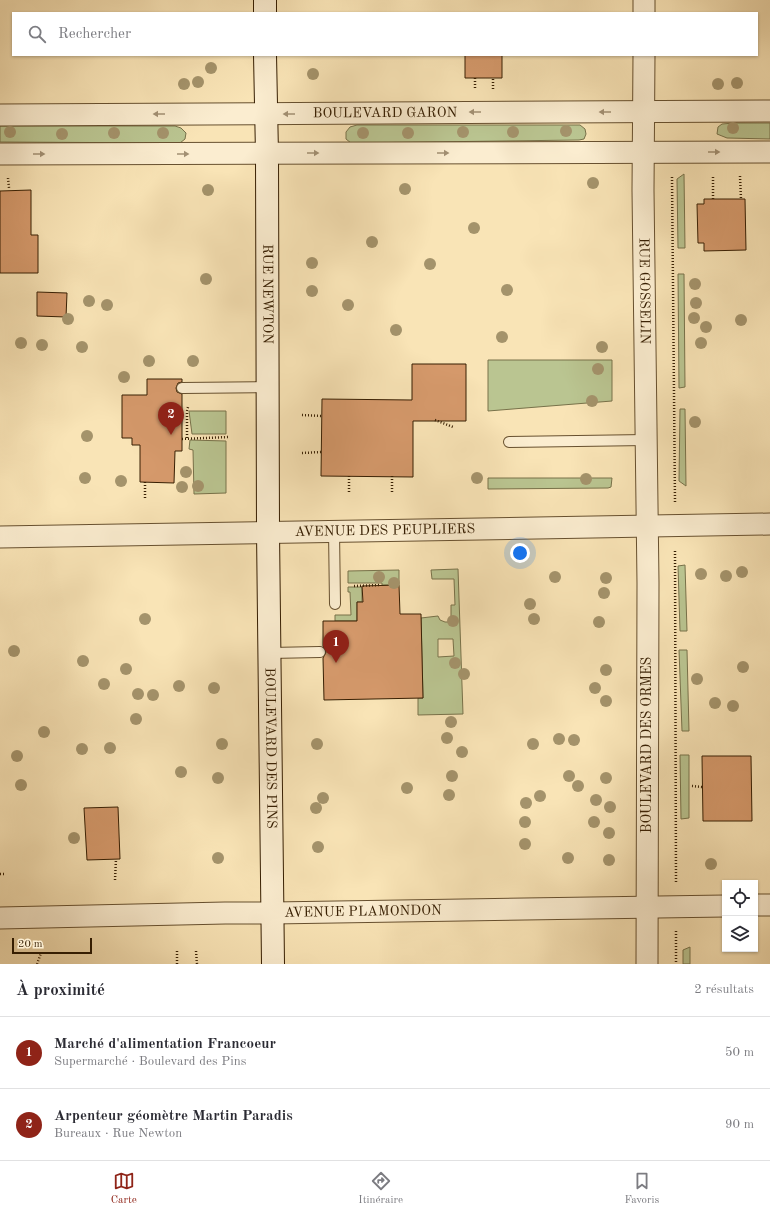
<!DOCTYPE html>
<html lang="fr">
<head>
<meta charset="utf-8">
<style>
	:root { --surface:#fff; --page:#f7f7f7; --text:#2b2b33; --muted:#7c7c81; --line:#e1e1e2; --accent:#8f2418 }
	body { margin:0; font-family:"Old Standard TT",serif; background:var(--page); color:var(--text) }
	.controls { position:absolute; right:12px; bottom:12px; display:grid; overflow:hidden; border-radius:0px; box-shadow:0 1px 3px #0004 }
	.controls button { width:36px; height:36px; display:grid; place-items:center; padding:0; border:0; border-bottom:1px solid var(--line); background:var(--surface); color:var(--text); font:20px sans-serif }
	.scale { position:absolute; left:12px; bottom:10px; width:80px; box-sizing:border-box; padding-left:4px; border:2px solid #361e02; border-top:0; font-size:11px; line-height:14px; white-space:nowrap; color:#361e02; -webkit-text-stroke:3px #fbedd0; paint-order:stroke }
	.you { position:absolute; left:520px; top:553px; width:14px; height:14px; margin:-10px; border:3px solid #fff; border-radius:50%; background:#1a73e8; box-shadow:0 0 0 6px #1a73e833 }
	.badge { display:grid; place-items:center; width:26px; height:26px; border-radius:50%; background:var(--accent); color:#fff; font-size:13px; font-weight:700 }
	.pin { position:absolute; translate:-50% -33px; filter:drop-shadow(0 1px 2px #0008) }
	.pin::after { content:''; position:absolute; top:21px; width:14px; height:12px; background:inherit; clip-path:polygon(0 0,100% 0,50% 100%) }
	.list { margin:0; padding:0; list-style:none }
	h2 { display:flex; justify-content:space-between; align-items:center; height:52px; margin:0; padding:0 16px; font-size:17px }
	h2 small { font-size:13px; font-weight:400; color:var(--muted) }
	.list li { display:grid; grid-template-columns:26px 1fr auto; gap:12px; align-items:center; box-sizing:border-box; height:72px; padding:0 16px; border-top:1px solid var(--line) }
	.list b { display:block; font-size:15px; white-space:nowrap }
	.list p { margin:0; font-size:13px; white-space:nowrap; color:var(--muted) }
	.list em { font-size:13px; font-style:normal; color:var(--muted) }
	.icon { flex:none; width:22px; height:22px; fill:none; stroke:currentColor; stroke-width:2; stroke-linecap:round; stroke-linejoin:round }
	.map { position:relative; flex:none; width:770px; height:964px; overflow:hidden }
	.search { position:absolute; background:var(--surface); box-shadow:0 1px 3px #0004; left:12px; right:12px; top:12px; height:44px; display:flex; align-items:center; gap:10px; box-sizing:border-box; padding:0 14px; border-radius:0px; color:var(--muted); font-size:15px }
	.sheet { height:196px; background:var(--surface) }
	nav { display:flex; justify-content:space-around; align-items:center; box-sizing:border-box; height:56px; border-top:1px solid var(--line); background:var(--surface); font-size:11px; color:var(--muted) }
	nav a { display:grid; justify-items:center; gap:2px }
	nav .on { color:var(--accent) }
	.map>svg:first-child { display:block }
	.green { fill:#bac591; stroke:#78724a; fill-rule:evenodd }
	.building { fill:#d5996b; stroke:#361e02 }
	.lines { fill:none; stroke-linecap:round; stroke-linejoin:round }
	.lane-casing { stroke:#67502f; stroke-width:12 }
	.street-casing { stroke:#67502f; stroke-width:23 }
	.secondary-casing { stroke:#361e02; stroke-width:24 }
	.path { stroke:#361e02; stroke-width:2.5; stroke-dasharray:1 2; stroke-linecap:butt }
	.lane { stroke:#fbedd0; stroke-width:10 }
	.street { stroke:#fbedd0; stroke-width:21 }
	.secondary { stroke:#fbedd0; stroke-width:22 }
	.tree { fill:#a4936b }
	.oneway { fill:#a29073 }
	.labels { text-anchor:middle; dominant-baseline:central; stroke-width:3; stroke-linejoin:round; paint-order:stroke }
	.street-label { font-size:14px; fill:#361e02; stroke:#fbedd0 }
</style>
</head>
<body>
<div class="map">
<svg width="770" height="964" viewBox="0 0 770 964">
	<rect width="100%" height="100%" fill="#f9e4b6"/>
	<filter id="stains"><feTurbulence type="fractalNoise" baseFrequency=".005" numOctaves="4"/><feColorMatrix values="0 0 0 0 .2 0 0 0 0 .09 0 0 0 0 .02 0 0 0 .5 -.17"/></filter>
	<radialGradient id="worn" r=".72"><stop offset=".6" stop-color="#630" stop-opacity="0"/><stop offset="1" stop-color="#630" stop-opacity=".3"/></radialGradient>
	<path class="green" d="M734,123H770V139L727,138L717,134L718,127L722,124Z
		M357,125H580L585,129L586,134L584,139L579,140L351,143L346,139V132L350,127Z
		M0,126H175L181,128L186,133L185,139L180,143L0,142Z
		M684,174L685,248H678L677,179Z
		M678,274H684L685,387L679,388Z
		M488,360H612V401L488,411Z
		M680,409H685L686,486L679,481Z
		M189,411H226V434H192Z
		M190,440L226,441V493L194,494L193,450L189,449Z
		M488,478H612L611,487L608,488L488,489Z
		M685,565L687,631H680L678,566Z
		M458,569L463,714L418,715V698H423L421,618L438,616L440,620L445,622H449L451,625V605H455L454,579H432L431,570ZM438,639H453L454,656L438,657Z
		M399,570V585H382V583H348V571Z
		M348,587H362V602H357V621H335V615H351L350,592H348Z
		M679,650H687L689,731H682Z
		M680,755H689V818L681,819Z
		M690,947V964H683V950Z"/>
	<path class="building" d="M465,55H502V78H465Z
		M31,190V235H38V273H0V191Z
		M704,199H745L746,250L704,251V243H698L697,204H704Z
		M37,292L67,293L66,317L37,316Z
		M412,364H466V421H413V477L321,476L322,399L412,400Z
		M147,379H182V382L178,383L176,388L177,392L182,394V451H175L174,483L140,482V445H132V438H122V395H147Z
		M399,585L400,614H421L423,698L324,700L323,658L326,652L323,646V621H357V602H363L362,586Z
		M702,756H751L752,821H703Z
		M118,807L120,859L87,860L84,808Z"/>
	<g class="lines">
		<g class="lane-casing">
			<path id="lane" d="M182,388L267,387
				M509,442L646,440
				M334,531L335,604
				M270,653L320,652"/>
		</g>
		<g class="street-casing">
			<g id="street">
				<path d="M644,13V0"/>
				<path id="s1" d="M644,55L643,190L648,583L647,964"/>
				<path id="s2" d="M0,115L770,111"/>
				<path d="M0,154L770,152"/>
				<path id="s3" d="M0,537L770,524"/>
				<path d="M755,905H770"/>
				<path id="s4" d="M0,918L225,913H273L725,906"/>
			</g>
		</g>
		<g class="secondary-casing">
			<g id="secondary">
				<path d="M265,0V13"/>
				<path id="s5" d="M265,55L267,154L268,532L273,964"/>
			</g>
		</g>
		<path class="path" d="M475,78V89
			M493,89V78
			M740,176L741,199
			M672,177L675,502
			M8,178L9,188
			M713,199V176
			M302,415L322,416
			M435,420L453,427
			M187,438V411L188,407
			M182,439L229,437
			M302,453L321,452
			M349,476V494
			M392,476V493
			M145,482V498
			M675,551L676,884
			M354,586L380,585
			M692,786L702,787
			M0,874H6
			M115,880L116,859
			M676,931V964
			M196,951L197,964
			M37,964L41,953
			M177,964V951"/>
		<use href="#lane" class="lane"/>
		<use href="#street" class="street"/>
		<use href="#secondary" class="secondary"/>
	</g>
	<g class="tree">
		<circle cx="211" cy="68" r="6"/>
		<circle cx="313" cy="74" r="6"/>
		<circle cx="198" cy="82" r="6"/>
		<circle cx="737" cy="83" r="6"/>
		<circle cx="184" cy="84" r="6"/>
		<circle cx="718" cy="84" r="6"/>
		<circle cx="733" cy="128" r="6"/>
		<circle cx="566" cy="131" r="6"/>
		<circle cx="10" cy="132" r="6"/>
		<circle cx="463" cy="132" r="6"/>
		<circle cx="513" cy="132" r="6"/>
		<circle cx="114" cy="133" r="6"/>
		<circle cx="163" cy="133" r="6"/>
		<circle cx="363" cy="133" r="6"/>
		<circle cx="408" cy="133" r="6"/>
		<circle cx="62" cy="134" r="6"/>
		<circle cx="593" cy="183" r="6"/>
		<circle cx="405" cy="189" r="6"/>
		<circle cx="208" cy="190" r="6"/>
		<circle cx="474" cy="228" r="6"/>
		<circle cx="372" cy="242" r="6"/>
		<circle cx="312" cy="263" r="6"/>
		<circle cx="430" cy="264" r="6"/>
		<circle cx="206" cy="279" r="6"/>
		<circle cx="695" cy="284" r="6"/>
		<circle cx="507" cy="290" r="6"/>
		<circle cx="312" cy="291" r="6"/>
		<circle cx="89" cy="301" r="6"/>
		<circle cx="696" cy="303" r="6"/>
		<circle cx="107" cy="305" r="6"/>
		<circle cx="348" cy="305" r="6"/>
		<circle cx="694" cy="318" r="6"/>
		<circle cx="68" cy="319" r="6"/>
		<circle cx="741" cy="320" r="6"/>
		<circle cx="706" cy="327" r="6"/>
		<circle cx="396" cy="330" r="6"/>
		<circle cx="502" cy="337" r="6"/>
		<circle cx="21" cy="343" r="6"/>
		<circle cx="701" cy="343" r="6"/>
		<circle cx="42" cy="345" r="6"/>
		<circle cx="82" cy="347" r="6"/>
		<circle cx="602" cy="347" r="6"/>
		<circle cx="149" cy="361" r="6"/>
		<circle cx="193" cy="361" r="6"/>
		<circle cx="598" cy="369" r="6"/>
		<circle cx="124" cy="377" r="6"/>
		<circle cx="592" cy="401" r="6"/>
		<circle cx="695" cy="422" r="6"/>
		<circle cx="87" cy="436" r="6"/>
		<circle cx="186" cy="472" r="6"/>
		<circle cx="85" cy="478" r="6"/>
		<circle cx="477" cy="478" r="6"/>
		<circle cx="586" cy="479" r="6"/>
		<circle cx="121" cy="481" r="6"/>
		<circle cx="198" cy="486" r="6"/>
		<circle cx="182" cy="487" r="6"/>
		<circle cx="742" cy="572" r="6"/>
		<circle cx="701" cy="574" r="6"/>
		<circle cx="726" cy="576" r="6"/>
		<circle cx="379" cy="577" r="6"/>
		<circle cx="555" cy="577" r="6"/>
		<circle cx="606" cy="578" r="6"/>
		<circle cx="394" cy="583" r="6"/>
		<circle cx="604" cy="593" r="6"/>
		<circle cx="530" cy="604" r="6"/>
		<circle cx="145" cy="619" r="6"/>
		<circle cx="534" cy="619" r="6"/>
		<circle cx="453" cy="621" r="6"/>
		<circle cx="599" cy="622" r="6"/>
		<circle cx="14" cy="651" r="6"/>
		<circle cx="83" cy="661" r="6"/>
		<circle cx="455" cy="663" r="6"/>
		<circle cx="743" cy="667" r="6"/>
		<circle cx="126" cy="669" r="6"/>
		<circle cx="606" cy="670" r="6"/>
		<circle cx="464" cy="674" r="6"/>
		<circle cx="697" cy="679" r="6"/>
		<circle cx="104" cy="684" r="6"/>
		<circle cx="179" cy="686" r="6"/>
		<circle cx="214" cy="688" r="6"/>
		<circle cx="595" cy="688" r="6"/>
		<circle cx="138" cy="694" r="6"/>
		<circle cx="153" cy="695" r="6"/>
		<circle cx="606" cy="701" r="6"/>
		<circle cx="715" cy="703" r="6"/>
		<circle cx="733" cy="706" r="6"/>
		<circle cx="136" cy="719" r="6"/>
		<circle cx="451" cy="722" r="6"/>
		<circle cx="44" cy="732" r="6"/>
		<circle cx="447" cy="738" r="6"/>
		<circle cx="559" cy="739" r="6"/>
		<circle cx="574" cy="740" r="6"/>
		<circle cx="222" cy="744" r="6"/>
		<circle cx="317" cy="744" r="6"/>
		<circle cx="533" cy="744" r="6"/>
		<circle cx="110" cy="748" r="6"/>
		<circle cx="82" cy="749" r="6"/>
		<circle cx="462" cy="752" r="6"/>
		<circle cx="17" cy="756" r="6"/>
		<circle cx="181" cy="772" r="6"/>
		<circle cx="452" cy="776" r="6"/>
		<circle cx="569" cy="776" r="6"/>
		<circle cx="218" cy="778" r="6"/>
		<circle cx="606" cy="778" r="6"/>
		<circle cx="21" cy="785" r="6"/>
		<circle cx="578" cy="786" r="6"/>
		<circle cx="407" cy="788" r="6"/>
		<circle cx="449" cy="795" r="6"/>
		<circle cx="540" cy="796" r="6"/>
		<circle cx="323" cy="798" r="6"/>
		<circle cx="596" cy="800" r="6"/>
		<circle cx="526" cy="803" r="6"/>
		<circle cx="610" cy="807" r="6"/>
		<circle cx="316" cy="808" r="6"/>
		<circle cx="525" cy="822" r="6"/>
		<circle cx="594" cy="822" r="6"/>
		<circle cx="609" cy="833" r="6"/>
		<circle cx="74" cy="838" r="6"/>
		<circle cx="525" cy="844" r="6"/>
		<circle cx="318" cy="847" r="6"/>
		<circle cx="218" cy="858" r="6"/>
		<circle cx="568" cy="858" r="6"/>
		<circle cx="609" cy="860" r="6"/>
		<circle cx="711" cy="864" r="6"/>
	</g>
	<defs><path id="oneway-solid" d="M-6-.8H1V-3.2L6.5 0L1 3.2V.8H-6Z"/></defs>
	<g class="oneway">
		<use href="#oneway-solid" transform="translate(475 112) rotate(180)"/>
		<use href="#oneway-solid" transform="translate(605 112) rotate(-180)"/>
		<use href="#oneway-solid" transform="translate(159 114) rotate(180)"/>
		<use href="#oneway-solid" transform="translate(289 114) rotate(180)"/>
		<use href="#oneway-solid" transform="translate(714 152)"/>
		<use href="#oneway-solid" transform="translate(313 153)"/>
		<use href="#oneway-solid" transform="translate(443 153)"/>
		<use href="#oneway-solid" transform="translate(39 154)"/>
		<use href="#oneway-solid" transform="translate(183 154)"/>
	</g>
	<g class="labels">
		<g class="street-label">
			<text stroke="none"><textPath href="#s2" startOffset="385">BOULEVARD GARON</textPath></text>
			<text stroke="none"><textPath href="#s1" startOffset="236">RUE GOSSELIN</textPath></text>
			<text stroke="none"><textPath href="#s5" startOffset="239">RUE NEWTON</textPath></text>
			<text stroke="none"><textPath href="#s3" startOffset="385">AVENUE DES PEUPLIERS</textPath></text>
			<text transform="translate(647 745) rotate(-90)">BOULEVARD DES ORMES</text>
			<text stroke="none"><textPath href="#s5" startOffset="693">BOULEVARD DES PINS</textPath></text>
			<text stroke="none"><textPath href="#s4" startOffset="363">AVENUE PLAMONDON</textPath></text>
		</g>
	</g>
	<rect width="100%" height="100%" filter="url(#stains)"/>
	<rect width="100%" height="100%" fill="url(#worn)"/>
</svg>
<div class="controls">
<button><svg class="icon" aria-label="locate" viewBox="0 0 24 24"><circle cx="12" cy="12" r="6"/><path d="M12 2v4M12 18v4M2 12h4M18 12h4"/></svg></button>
<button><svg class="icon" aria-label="layers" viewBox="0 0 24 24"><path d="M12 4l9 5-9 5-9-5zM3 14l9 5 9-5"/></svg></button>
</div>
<div class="scale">20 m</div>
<div class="you"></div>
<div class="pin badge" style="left:336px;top:663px">1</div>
<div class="pin badge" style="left:171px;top:435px">2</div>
<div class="search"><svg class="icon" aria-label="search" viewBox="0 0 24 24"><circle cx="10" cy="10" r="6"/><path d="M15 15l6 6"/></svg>Rechercher</div>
</div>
<section class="sheet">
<h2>À proximité<small>2 résultats</small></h2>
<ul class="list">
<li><span class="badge">1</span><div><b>Marché d'alimentation Francoeur</b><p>Supermarché · Boulevard des Pins</p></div><em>50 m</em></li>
<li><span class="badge">2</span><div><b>Arpenteur géomètre Martin Paradis</b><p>Bureaux · Rue Newton</p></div><em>90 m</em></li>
</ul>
</section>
<nav>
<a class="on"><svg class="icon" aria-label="map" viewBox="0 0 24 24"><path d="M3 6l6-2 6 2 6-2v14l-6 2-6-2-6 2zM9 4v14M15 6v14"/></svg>Carte</a>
<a><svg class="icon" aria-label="directions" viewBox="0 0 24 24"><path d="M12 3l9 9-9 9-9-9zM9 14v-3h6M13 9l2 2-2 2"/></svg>Itinéraire</a>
<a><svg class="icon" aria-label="saved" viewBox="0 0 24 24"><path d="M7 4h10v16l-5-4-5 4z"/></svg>Favoris</a>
</nav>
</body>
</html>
